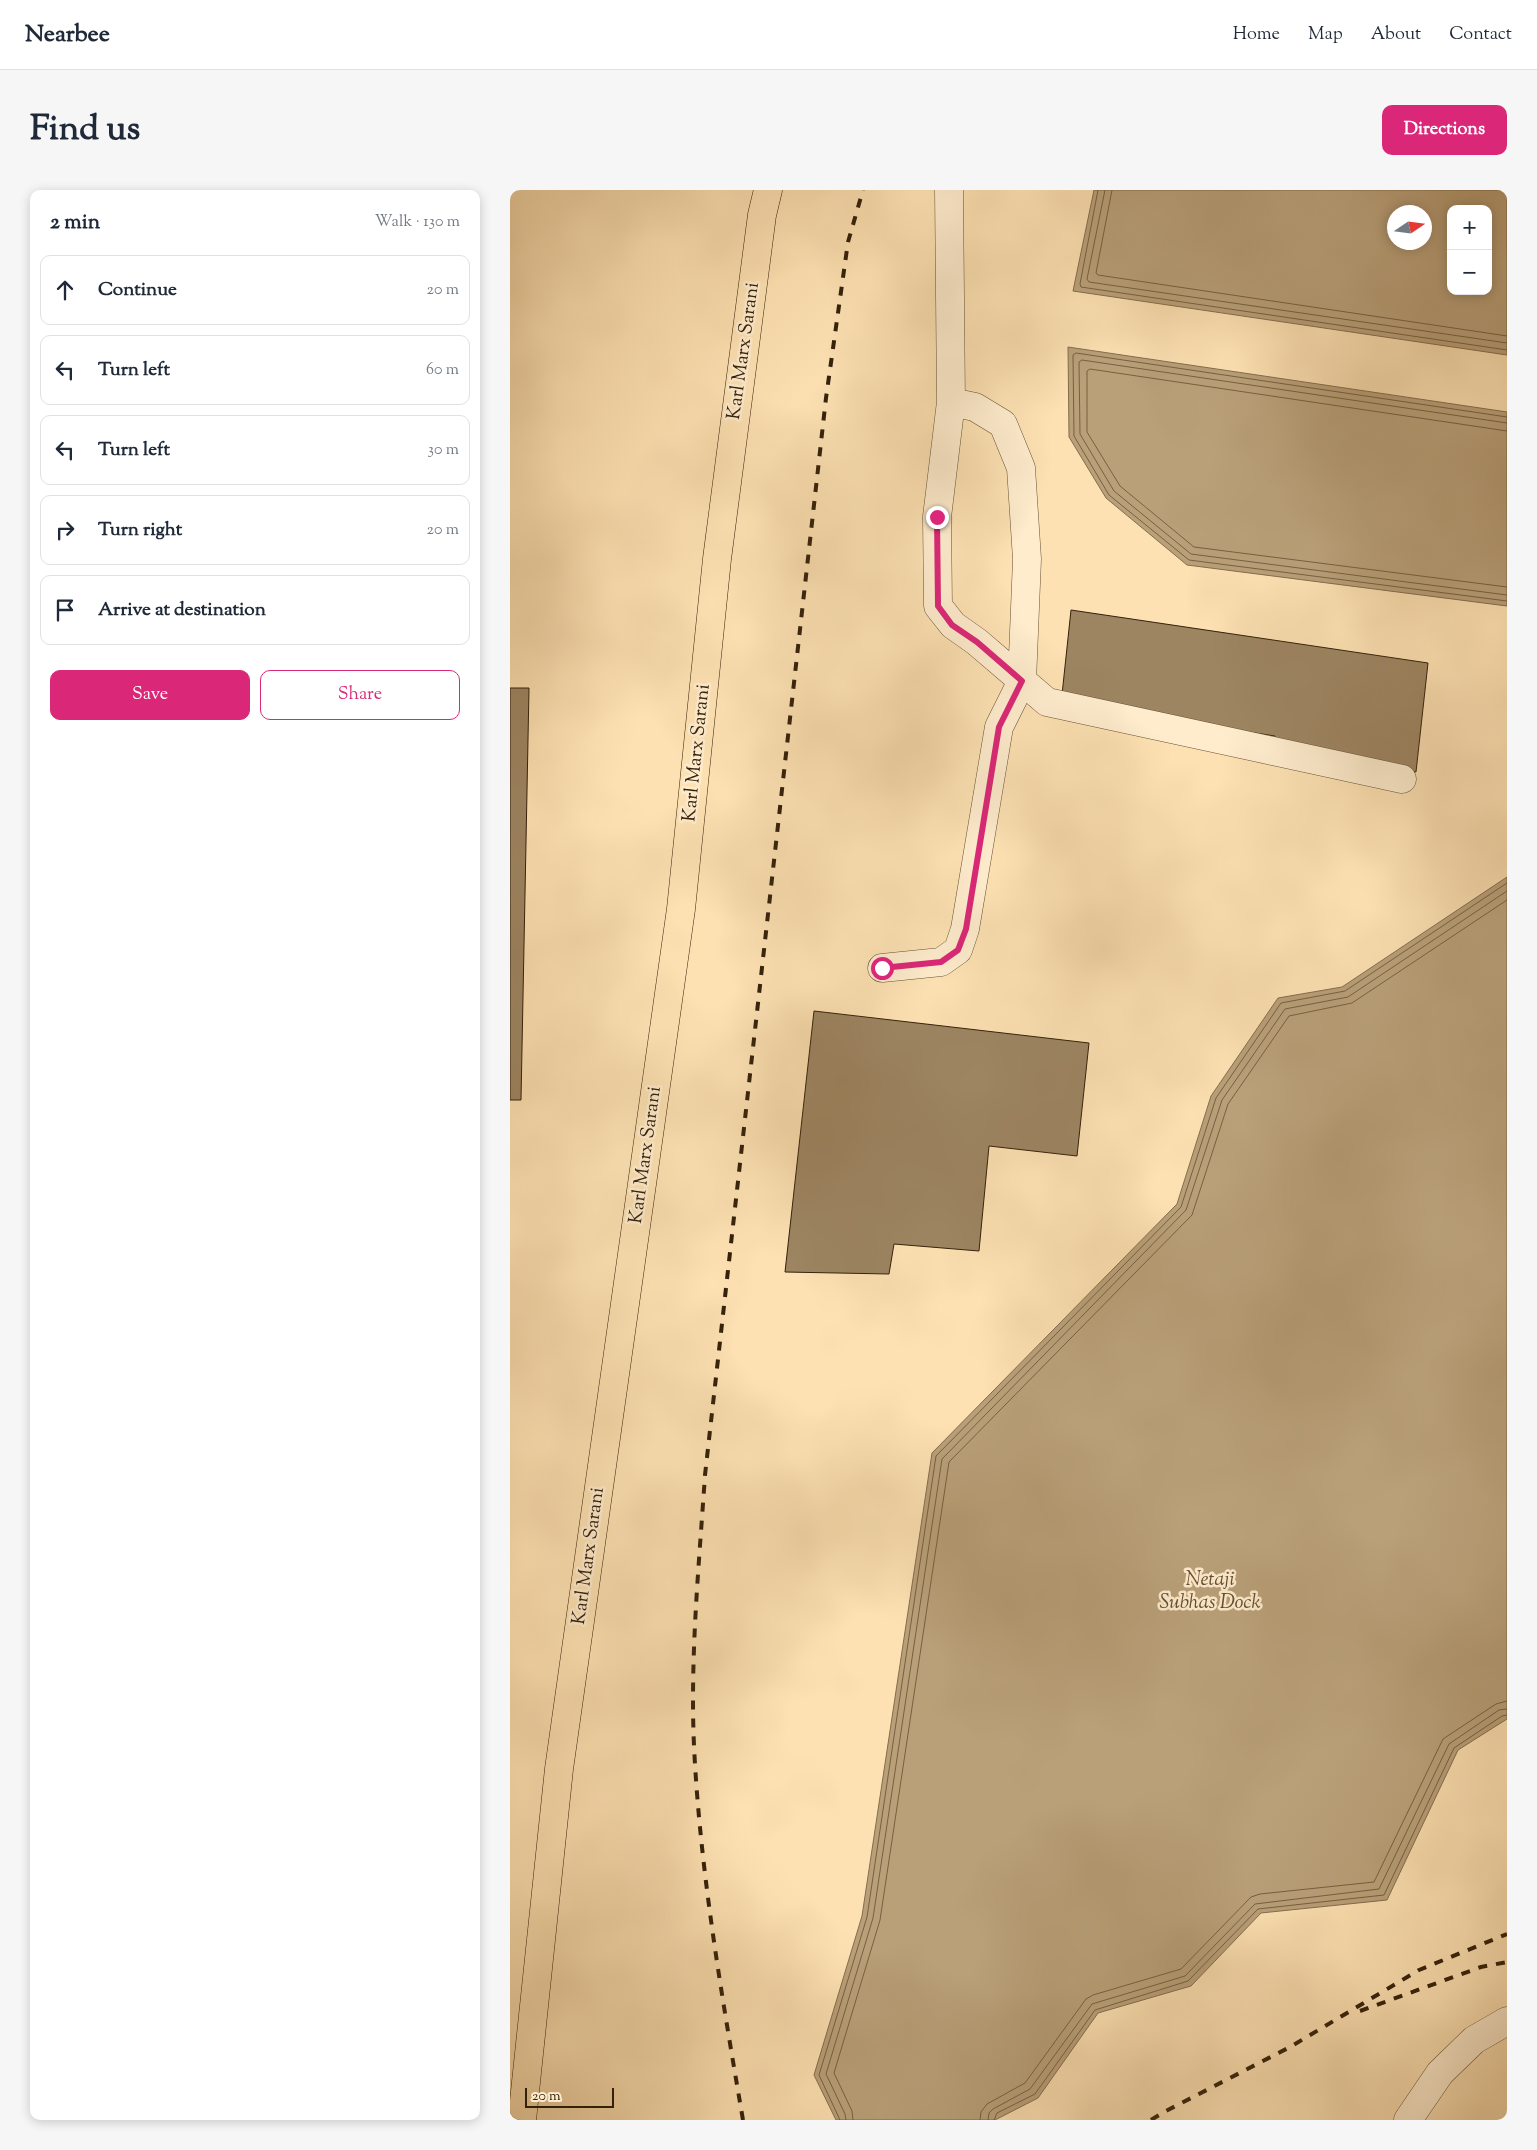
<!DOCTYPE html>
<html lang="en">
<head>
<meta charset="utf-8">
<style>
	:root { --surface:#fff; --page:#f6f6f7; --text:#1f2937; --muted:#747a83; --line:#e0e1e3; --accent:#db2777 }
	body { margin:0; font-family:"Sorts Mill Goudy",serif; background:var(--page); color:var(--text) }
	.controls { position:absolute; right:15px; top:15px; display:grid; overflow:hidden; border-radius:10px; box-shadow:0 2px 12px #0003 }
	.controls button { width:45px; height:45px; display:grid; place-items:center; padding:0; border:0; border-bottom:1px solid var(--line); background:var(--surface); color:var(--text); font:25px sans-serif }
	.compass { position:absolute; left:877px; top:15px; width:45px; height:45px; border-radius:50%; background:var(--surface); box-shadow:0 2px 12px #0003; rotate:77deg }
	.scale { position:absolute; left:15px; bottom:12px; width:89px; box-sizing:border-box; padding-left:5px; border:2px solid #35210b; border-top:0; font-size:14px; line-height:18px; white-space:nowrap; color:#35210b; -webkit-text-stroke:4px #feeccd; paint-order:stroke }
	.stop { position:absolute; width:15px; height:15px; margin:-11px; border:4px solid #db2777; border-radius:50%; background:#fff }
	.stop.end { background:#db2777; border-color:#fff; box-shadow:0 1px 5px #0008 }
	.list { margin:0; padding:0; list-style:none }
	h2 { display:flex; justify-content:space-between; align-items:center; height:65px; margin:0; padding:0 20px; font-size:21px }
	h2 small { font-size:16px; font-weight:400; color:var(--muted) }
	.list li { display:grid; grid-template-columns:32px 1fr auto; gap:15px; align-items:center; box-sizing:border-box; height:70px; margin:0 10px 10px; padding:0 10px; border:1px solid var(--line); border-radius:10px }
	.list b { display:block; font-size:19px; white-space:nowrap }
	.list em { font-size:16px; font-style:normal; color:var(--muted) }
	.actions { display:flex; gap:10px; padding:15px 20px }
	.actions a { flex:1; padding:11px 0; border:1px solid var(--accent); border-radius:10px; text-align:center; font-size:18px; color:var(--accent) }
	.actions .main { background:var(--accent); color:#fff }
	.icon { flex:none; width:28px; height:28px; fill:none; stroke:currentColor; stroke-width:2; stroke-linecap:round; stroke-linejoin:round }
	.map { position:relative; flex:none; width:997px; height:1930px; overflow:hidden; border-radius:10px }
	header { display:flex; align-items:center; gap:30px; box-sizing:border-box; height:70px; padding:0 25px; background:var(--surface); border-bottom:1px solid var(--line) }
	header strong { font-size:24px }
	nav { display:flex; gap:28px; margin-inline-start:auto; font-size:18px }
	.intro { display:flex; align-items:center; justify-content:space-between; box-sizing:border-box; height:120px; padding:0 30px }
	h1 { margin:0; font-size:35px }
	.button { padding:12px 22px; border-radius:10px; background:var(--accent); color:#fff; font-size:18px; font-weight:700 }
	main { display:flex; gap:30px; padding:0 30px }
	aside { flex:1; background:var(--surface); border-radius:10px; box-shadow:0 2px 12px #0003 }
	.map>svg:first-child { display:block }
	.water { fill:#b9a079; stroke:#846d4d; fill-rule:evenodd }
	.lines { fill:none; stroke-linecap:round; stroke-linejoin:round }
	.shore { stroke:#776042; stroke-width:1 }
	.building { fill:#9d8562; stroke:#35210b }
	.minor-casing { stroke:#675135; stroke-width:29 }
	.major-casing { stroke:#35210b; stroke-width:29 }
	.minor { stroke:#feeccd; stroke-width:28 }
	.major { stroke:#fde1b2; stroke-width:28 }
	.rail { stroke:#35210b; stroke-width:4; stroke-dasharray:9 9; stroke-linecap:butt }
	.route { stroke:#db2777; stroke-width:6 }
	.labels { text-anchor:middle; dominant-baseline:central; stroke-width:5; stroke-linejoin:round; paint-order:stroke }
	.street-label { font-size:19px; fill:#35210b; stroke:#feeccd }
	.water-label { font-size:20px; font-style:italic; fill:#634d32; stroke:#feeccd }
</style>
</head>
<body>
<header>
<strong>Nearbee</strong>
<nav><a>Home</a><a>Map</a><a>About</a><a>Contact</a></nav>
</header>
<div class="intro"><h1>Find us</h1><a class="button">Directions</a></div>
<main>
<aside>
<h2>2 min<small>Walk · 130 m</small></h2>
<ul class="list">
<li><svg class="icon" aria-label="ahead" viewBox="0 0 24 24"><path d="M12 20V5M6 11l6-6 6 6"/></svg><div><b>Continue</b></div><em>20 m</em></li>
<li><svg class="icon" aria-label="left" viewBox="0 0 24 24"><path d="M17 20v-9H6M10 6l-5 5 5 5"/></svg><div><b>Turn left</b></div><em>60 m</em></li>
<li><svg class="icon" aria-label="left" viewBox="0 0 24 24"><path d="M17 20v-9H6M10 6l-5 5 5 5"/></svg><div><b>Turn left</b></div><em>30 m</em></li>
<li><svg class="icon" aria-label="right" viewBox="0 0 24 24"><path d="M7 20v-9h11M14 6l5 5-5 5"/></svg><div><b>Turn right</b></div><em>20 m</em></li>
<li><svg class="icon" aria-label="arrive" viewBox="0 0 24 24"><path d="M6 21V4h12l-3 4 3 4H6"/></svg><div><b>Arrive at destination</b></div></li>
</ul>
<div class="actions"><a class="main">Save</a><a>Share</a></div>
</aside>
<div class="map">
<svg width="997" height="1930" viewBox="0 0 997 1930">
	<rect width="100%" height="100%" fill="#fde1b2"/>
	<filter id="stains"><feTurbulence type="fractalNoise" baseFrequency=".004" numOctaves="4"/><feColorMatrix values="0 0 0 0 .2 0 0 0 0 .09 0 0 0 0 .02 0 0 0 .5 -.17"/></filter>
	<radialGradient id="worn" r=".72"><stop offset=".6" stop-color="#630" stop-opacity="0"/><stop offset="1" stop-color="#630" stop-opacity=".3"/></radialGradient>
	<path class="water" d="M584,0H997V165L563,101ZM941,19H978V101H941ZM884,22H914V52H884Z
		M558,157L997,222V416L677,375L596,308L559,247Z
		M997,687V1529L948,1560L877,1710L751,1723L681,1796L588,1823L528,1908L485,1930H326L304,1885L352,1726L422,1263L667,1014L701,906L768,808L832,797Z"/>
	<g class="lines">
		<path class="shore" d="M588,0L570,94L571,97L997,160
			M595,0L577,89L579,92L997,153
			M602,0L586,83L588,85L997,146
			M997,227L566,163L563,165L564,246L599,305L679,370L997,411
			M997,233L572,170L569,172L570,244L604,301L681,364L997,405
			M997,241L580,179L577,181V242L610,296L684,357L997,397
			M330,1930L309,1885L357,1727L426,1266L671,1017L706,908L771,813L835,801L997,693
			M336,1930L335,1924L316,1884L363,1728L432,1269L676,1020L712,910L775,819L838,807L997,701
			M343,1930L342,1921L324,1883L370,1730L439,1272L682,1025L718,914L779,826L842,813L997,710
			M470,1930L471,1922L477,1914L515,1893L576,1809L583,1805L671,1779L741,1707L750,1704L864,1692L933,1549L986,1514L997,1511
			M478,1930L479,1923L483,1919L520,1899L582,1814L675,1786L745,1714L869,1699L939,1554L989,1520L997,1519
			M484,1930L487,1923L525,1904L585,1820L678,1791L748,1719L874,1705L944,1558L992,1526L997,1525"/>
	</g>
	<path class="building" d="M561,420L918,473L906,582L764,558L765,546L551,514Z
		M0,498H19L11,910H0Z
		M304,821L579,853L567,966L479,956L469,1061L384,1054L379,1084L275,1082Z"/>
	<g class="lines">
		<g class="minor-casing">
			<path id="minor" d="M439,0L441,212L427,327L428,416L443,435L467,452L537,512L892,589
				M372,778L431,772L448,760L455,739L489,537L512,491L517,369L511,278L493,234L465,217L441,212
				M898,1930L930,1883L964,1850L997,1831"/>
		</g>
		<g class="major-casing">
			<path id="major" d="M12,1930L49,1579L171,719L207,369L252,25L258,0"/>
		</g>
		<use href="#minor" class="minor"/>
		<use href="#major" class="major"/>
		<path class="rail" d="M850,1821L971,1777L997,1772
			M233,1930C212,1807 190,1681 184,1556C180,1466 189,1375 195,1285L316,208L338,52L353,0
			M641,1930L654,1922L780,1857L909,1780L997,1744"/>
	</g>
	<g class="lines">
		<path class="route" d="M372,778L431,772L448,760L456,739L489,537L512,491L467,452L442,435L428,416L427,327"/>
	</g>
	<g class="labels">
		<g class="street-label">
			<text transform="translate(234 161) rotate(-82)">Karl Marx Sarani</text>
			<text transform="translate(187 563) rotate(-84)">Karl Marx Sarani</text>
			<text transform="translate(136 965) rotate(-82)">Karl Marx Sarani</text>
			<text transform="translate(79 1366) rotate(-82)">Karl Marx Sarani</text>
		</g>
		<g class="water-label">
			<text x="700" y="1390">Netaji<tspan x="700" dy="23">Subhas Dock</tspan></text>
		</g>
	</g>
	<rect width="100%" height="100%" filter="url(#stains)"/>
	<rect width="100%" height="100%" fill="url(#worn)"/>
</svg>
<div class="controls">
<button>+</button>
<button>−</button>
</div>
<svg class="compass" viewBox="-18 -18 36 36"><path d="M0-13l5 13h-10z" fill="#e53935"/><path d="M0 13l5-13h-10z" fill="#747a83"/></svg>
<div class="scale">20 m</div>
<div class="stop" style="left:372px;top:778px"></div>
<div class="stop end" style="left:427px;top:327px"></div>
</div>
</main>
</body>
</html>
